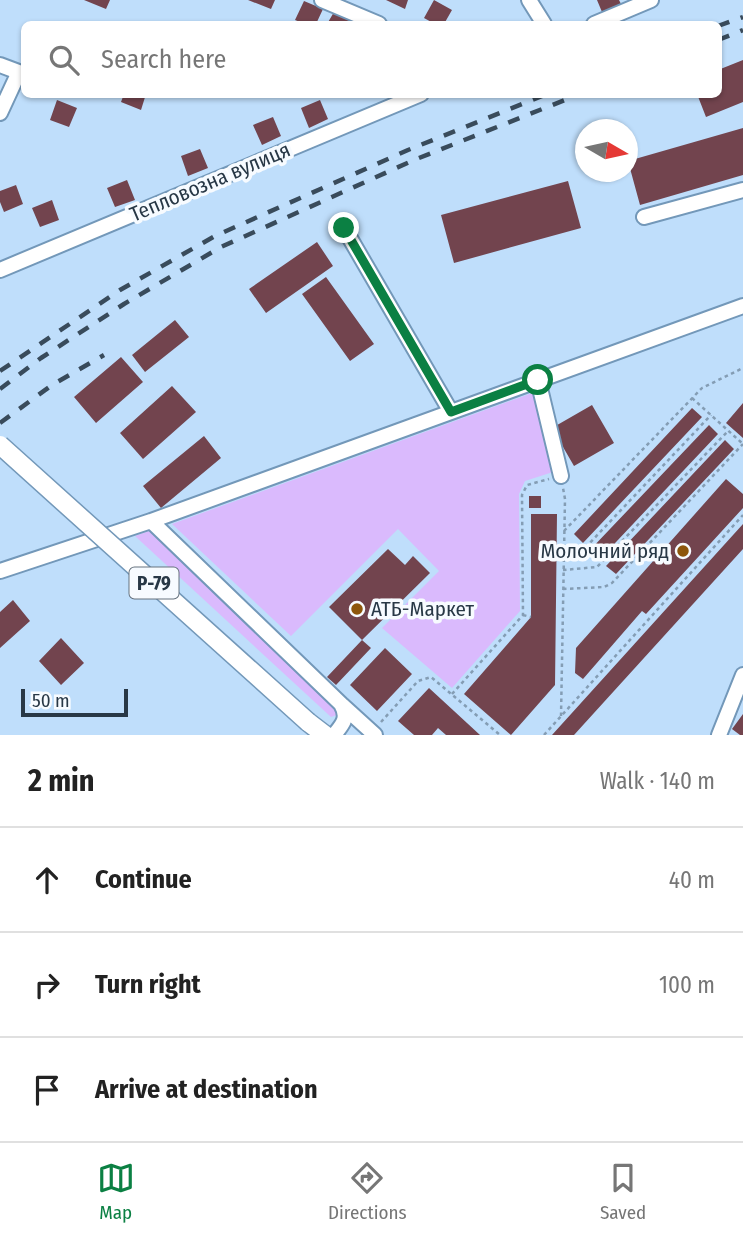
<!DOCTYPE html>
<html lang="en">
<head>
<meta charset="utf-8">
<style>
	:root { --surface:#fff; --page:#f2f2f2; --text:#222; --muted:#767676; --line:#e0e0e0; --accent:#0b8043 }
	body { margin:0; font-family:"Fira Sans Condensed",sans-serif; background:var(--page); color:var(--text) }
	.compass { position:absolute; left:575px; top:119px; width:63px; height:63px; border-radius:50%; background:var(--surface); box-shadow:0 2px 5px #0004; rotate:99deg }
	.scale { position:absolute; left:21px; bottom:18px; width:107px; box-sizing:border-box; padding-left:7px; border:4px solid #283846; border-top:0; font-size:19px; line-height:24px; white-space:nowrap; color:#283846; -webkit-text-stroke:5px #f7fbff; paint-order:stroke }
	.stop { position:absolute; width:21px; height:21px; margin:-16px; border:5px solid #0b8043; border-radius:50%; background:#fff }
	.stop.end { background:#0b8043; border-color:#fff; box-shadow:0 2px 7px #0008 }
	.list { margin:0; padding:0; list-style:none }
	h2 { display:flex; justify-content:space-between; align-items:center; height:91px; margin:0; padding:0 28px; font-size:30px }
	h2 small { font-size:23px; font-weight:400; color:var(--muted) }
	.list li { display:grid; grid-template-columns:46px 1fr auto; gap:21px; align-items:center; box-sizing:border-box; height:105px; padding:0 28px; border-top:2px solid var(--line) }
	.list b { display:block; font-size:26px; white-space:nowrap }
	.list em { font-size:23px; font-style:normal; color:var(--muted) }
	.icon { flex:none; width:38px; height:38px; fill:none; stroke:currentColor; stroke-width:2; stroke-linecap:round; stroke-linejoin:round }
	.map { position:relative; flex:none; width:743px; height:735px; overflow:hidden }
	.search { position:absolute; background:var(--surface); box-shadow:0 2px 5px #0004; left:21px; right:21px; top:21px; height:77px; display:flex; align-items:center; gap:18px; box-sizing:border-box; padding:0 24px; border-radius:10px; color:var(--muted); font-size:26px }
	.sheet { height:406px; background:var(--surface) }
	nav { display:flex; justify-content:space-around; align-items:center; box-sizing:border-box; height:98px; border-top:2px solid var(--line); background:var(--surface); font-size:19px; color:var(--muted) }
	nav a { display:grid; justify-items:center; gap:4px }
	nav .on { color:var(--accent) }
	.map>svg:first-child { display:block }
	.green { fill:#dabafd }
	.building { fill:#72444e }
	.lines { fill:none; stroke-linecap:round; stroke-linejoin:round }
	.minor-casing { stroke:#7398b9; stroke-width:18 }
	.major-casing { stroke:#7398b9; stroke-width:21 }
	.path { stroke:#849db4; stroke-width:2.5; stroke-dasharray:3.5 3.5; stroke-linecap:butt }
	.minor { stroke:#fff; stroke-width:14 }
	.major { stroke:#fff; stroke-width:18 }
	.rail { stroke:#394b5b; stroke-width:4.5; stroke-dasharray:12 12; stroke-linecap:butt }
	.major-bridge-casing { stroke:#7398b9; stroke-width:21; stroke-linecap:butt }
	.major-bridge { stroke:#fff; stroke-width:18 }
	.route { stroke:#0b8043; stroke-width:9 }
	.poi-dot { fill:#8d560b; stroke:#f7fbff; stroke-width:2.5 }
	.labels { text-anchor:middle; dominant-baseline:central; stroke-width:7; stroke-linejoin:round; paint-order:stroke }
	.shield { fill:#f7fbff; stroke:#66727e; stroke-width:2 }
	.shield-label { font-size:19px; font-weight:bold; fill:#283846 }
	.street-label { font-size:21px; fill:#283846; stroke:#f7fbff }
	.poi-label { font-size:21px; fill:#283846; stroke:#f7fbff; text-anchor:end }
</style>
</head>
<body>
<div class="map">
<svg width="743" height="735" viewBox="0 0 743 735">
	<rect width="100%" height="100%" fill="#bfdefb"/>
	<path class="green" d="M535,392L553,472L525,481L519,494L520,611L452,688L382,628L439,571L398,529L291,636L172,524Z
		M152,530L337,707V715L331,717L135,536Z"/>
	<path class="building" d="M84,0H110L106,9Z
		M248,0H275L271,9Z
		M386,0H408L405,9Z
		M434,0L452,10L444,24H435L424,18Z
		M597,0H619L621,4L602,12Z
		M304,1L323,9L316,24H305L295,20Z
		M334,12L353,22L351,24H327Z
		M743,60V102L706,117L697,94H718V70Z
		M124,94H146L141,110L121,102Z
		M57,100L77,108L69,127L50,120Z
		M320,100L328,119L309,128L301,108Z
		M273,117L281,136L262,145L253,125Z
		M743,128V175L640,205L628,161Z
		M200,149L208,168L188,176L181,156Z
		M127,180L135,200L115,207L107,188Z
		M568,181L581,228L454,263L441,215Z
		M16,185L23,204L4,212L0,202V191Z
		M52,200L59,220L40,227L32,208Z
		M317,242L333,266L266,313L249,289Z
		M326,277L374,344L350,361L302,294Z
		M175,320L189,337L145,372L132,355Z
		M121,357L143,382L96,423L74,397Z
		M172,386L196,412L143,459L120,433Z
		M743,403V438L726,423Z
		M592,405L614,443L574,466L552,428Z
		M692,408L702,417L583,543L574,534Z
		M709,425L718,434L600,559L590,550Z
		M204,436L221,458L161,508L143,486Z
		M725,440L734,449L616,574L606,566Z
		M726,479L743,494V508L646,614L642,611L583,679L575,673L576,648Z
		M529,496H541V508H529Z
		M531,514H557L555,685L511,735L464,694L531,617Z
		M743,524V549L574,735H552Z
		M388,549L405,565L413,556L430,573L362,640L371,648L336,685L327,677L362,640L329,607Z
		M13,600L30,621L0,648V612Z
		M61,638L84,663L61,685L39,661Z
		M385,648L412,674L377,711L350,685Z
		M429,688L454,711L480,735H446L438,728L432,735H414L398,721Z
		M743,714V735H740L732,729Z"/>
	<g class="lines">
		<g class="minor-casing">
			<path id="minor" d="M322,0L379,24
				M529,0L544,24
				M594,24L651,0
				M0,65L24,74
				M0,113L19,72
				M644,217L743,190
				M344,228L451,412
				M0,270L421,94
				M538,380L561,476
				M0,571L151,521
				M342,705L375,735
				M334,735C343,724 349,718 341,704L151,521L743,306
				M719,735L743,675"/>
		</g>
		<g class="major-casing">
			<path id="major" d="M308,722L325,735"/>
		</g>
		<path class="path" d="M692,398L743,444
			M564,531L702,388L743,368
			M565,551L585,548L711,415
			M563,570L597,567L728,431
			M563,589L604,587L612,583L743,444
			M523,615L531,617
			M452,694L523,615L522,495L527,485L549,479
			M561,716L565,499L563,488
			M381,722L418,681L431,677L500,735
			M544,735L743,515"/>
		<use href="#minor" class="minor"/>
		<use href="#major" class="major"/>
		<path class="rail" d="M718,26L743,17
			M718,40L743,30
			M0,371L120,290L215,236L408,150L547,94
			M0,389L41,358L124,304L221,247L414,160L580,94
			M0,423L52,385L104,355"/>
		<g class="major-bridge-casing">
			<path id="major-bridge" d="M0,445L308,722"/>
		</g>
		<use href="#major-bridge" class="major-bridge"/>
	</g>
	<g class="lines">
		<path class="route" d="M344,228L451,412L538,380"/>
	</g>
	<g class="poi-dot">
		<circle cx="683" cy="551" r="7"/>
		<circle cx="357" cy="609" r="7"/>
	</g>
	<g class="labels">
		<rect class="shield" x="129.5" y="567.5" width="49" height="31" rx="5"/>
		<g class="shield-label">
			<text x="154" y="583">Р-79</text>
		</g>
		<g class="street-label">
			<text transform="translate(210 182) rotate(-23)">Тепловозна вулиця</text>
		</g>
		<g class="poi-label">
			<text x="669" y="551">Молочний ряд</text>
			<text x="371" y="609" text-anchor="start">АТБ-Маркет</text>
		</g>
	</g>
</svg>
<svg class="compass" viewBox="-18 -18 36 36"><path d="M0-13l5 13h-10z" fill="#e53935"/><path d="M0 13l5-13h-10z" fill="#767676"/></svg>
<div class="scale">50 m</div>
<div class="stop" style="left:538px;top:380px"></div>
<div class="stop end" style="left:344px;top:228px"></div>
<div class="search"><svg class="icon" aria-label="search" viewBox="0 0 24 24"><circle cx="10" cy="10" r="6"/><path d="M15 15l6 6"/></svg>Search here</div>
</div>
<section class="sheet">
<h2>2 min<small>Walk · 140 m</small></h2>
<ul class="list">
<li><svg class="icon" aria-label="ahead" viewBox="0 0 24 24"><path d="M12 20V5M6 11l6-6 6 6"/></svg><div><b>Continue</b></div><em>40 m</em></li>
<li><svg class="icon" aria-label="right" viewBox="0 0 24 24"><path d="M7 20v-9h11M14 6l5 5-5 5"/></svg><div><b>Turn right</b></div><em>100 m</em></li>
<li><svg class="icon" aria-label="arrive" viewBox="0 0 24 24"><path d="M6 21V4h12l-3 4 3 4H6"/></svg><div><b>Arrive at destination</b></div></li>
</ul>
</section>
<nav>
<a class="on"><svg class="icon" aria-label="map" viewBox="0 0 24 24"><path d="M3 6l6-2 6 2 6-2v14l-6 2-6-2-6 2zM9 4v14M15 6v14"/></svg>Map</a>
<a><svg class="icon" aria-label="directions" viewBox="0 0 24 24"><path d="M12 3l9 9-9 9-9-9zM9 14v-3h6M13 9l2 2-2 2"/></svg>Directions</a>
<a><svg class="icon" aria-label="saved" viewBox="0 0 24 24"><path d="M7 4h10v16l-5-4-5 4z"/></svg>Saved</a>
</nav>
</body>
</html>
